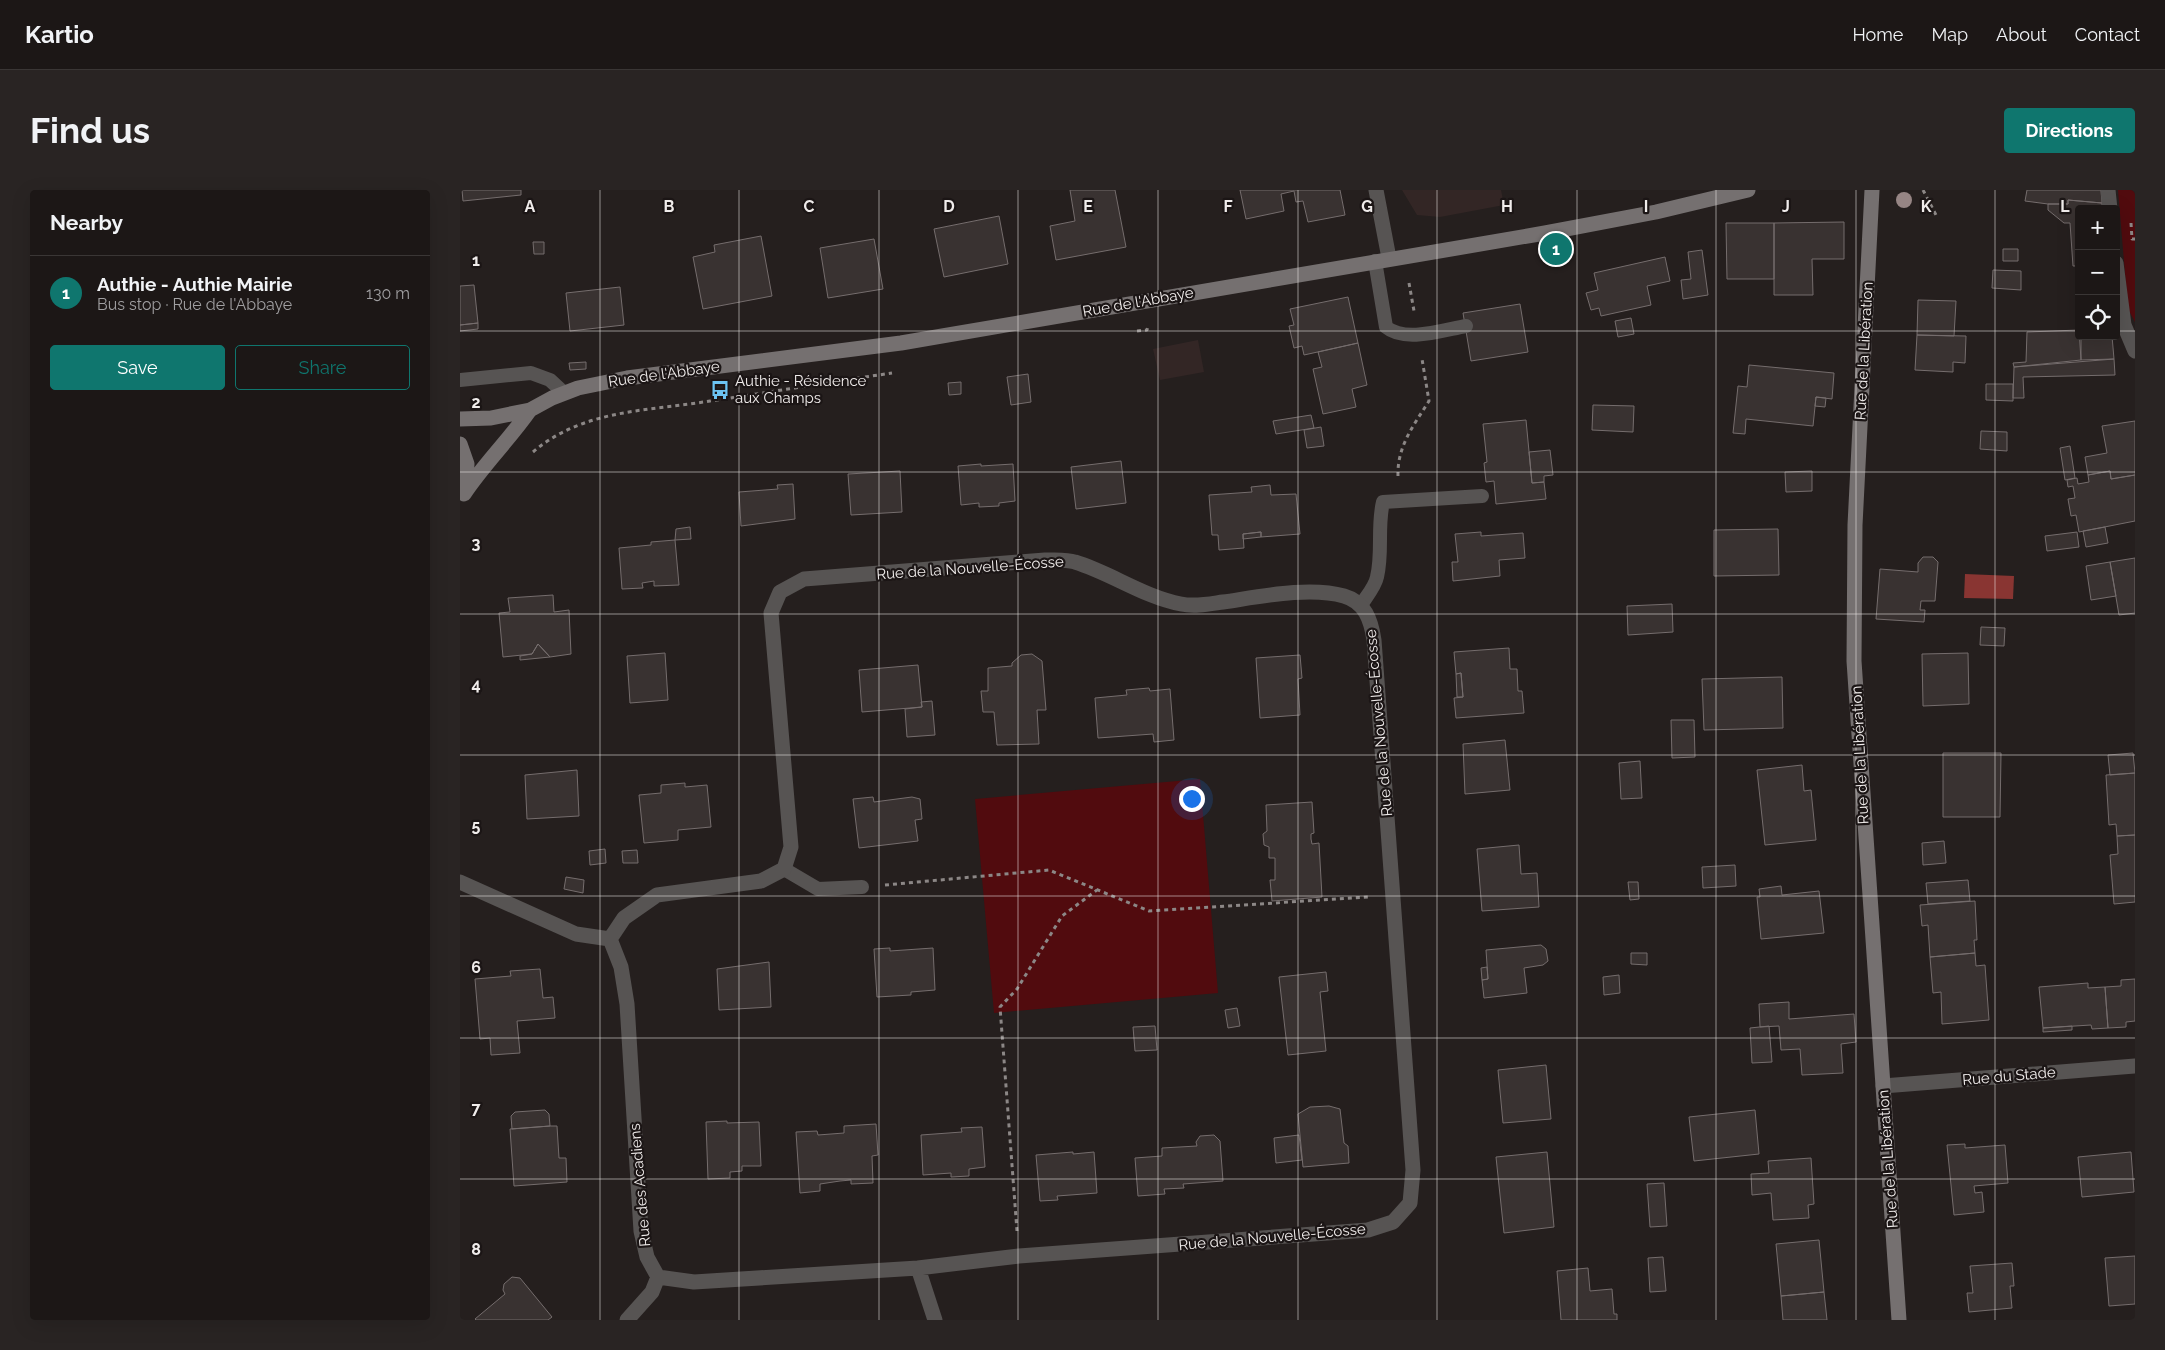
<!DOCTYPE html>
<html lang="en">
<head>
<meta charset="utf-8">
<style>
	:root { --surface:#1c1716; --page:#292423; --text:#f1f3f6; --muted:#a09fa1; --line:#3a3635; --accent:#0f766e }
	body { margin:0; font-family:Raleway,sans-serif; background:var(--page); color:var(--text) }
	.controls { position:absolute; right:15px; top:15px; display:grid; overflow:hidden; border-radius:5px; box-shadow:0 5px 20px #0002 }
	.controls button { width:45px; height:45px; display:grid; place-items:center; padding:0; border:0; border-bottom:1px solid var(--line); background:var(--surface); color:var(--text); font:25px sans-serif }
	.you { position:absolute; left:731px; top:608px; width:18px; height:18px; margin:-12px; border:4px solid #fff; border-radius:50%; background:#1a73e8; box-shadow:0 0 0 8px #1a73e833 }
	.badge { display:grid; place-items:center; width:32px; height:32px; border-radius:50%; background:var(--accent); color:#fff; font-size:16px; font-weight:700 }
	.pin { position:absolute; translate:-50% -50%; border:2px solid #fff; box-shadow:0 1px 5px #0006 }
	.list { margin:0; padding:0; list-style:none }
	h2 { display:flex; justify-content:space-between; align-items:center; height:65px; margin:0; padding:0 20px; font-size:21px }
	h2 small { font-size:16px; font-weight:400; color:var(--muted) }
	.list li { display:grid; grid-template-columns:32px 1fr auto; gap:15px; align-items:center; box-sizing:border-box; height:75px; padding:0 20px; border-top:1px solid var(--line) }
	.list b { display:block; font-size:19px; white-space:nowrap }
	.list p { margin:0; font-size:16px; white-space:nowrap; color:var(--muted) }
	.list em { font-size:16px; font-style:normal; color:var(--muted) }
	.actions { display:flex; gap:10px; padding:15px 20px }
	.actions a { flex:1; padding:11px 0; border:1px solid var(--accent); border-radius:5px; text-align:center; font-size:18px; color:var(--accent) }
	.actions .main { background:var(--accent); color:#fff }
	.icon { flex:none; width:28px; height:28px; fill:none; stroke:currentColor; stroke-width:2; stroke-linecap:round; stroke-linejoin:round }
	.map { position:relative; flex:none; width:1675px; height:1130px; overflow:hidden; border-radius:5px }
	header { display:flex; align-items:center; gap:30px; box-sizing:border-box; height:70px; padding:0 25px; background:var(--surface); border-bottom:1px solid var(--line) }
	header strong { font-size:24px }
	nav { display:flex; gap:28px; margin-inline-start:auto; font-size:18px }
	.intro { display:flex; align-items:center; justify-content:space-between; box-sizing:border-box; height:120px; padding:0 30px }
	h1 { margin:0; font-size:35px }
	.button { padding:12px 22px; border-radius:5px; background:var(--accent); color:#fff; font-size:18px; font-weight:700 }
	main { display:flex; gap:30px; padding:0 30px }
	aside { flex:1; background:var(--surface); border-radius:5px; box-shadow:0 5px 20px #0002 }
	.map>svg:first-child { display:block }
	.built { fill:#332625 }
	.green { fill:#510b0e }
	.water { fill:#893532 }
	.building { fill:#393231; stroke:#756d6d }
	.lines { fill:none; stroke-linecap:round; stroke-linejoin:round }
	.path { stroke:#8c8786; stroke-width:3; stroke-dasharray:4 4; stroke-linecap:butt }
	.lane { stroke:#575453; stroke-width:14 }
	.street { stroke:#575453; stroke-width:15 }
	.secondary { stroke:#757070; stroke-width:15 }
	.tree { fill:#968584 }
	.grid { fill:none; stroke:#f0eceb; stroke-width:1; stroke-opacity:0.55 }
	.labels { text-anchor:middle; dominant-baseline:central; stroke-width:4.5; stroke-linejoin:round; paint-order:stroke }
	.street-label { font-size:15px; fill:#f0eceb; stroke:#1b1515 }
	.poi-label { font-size:15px; fill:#f0eceb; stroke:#1b1515; text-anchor:start }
	.grid-label { font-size:16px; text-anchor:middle; font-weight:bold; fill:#f0eceb; stroke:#1b1515; stroke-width:4.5; stroke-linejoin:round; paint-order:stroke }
</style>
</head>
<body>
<header>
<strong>Kartio</strong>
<nav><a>Home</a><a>Map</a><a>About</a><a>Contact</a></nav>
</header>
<div class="intro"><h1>Find us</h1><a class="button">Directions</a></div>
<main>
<aside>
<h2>Nearby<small></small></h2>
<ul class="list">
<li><span class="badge">1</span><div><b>Authie - Authie Mairie</b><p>Bus stop · Rue de l'Abbaye</p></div><em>130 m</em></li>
</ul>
<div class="actions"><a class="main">Save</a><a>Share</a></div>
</aside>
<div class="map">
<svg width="1675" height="1130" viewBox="0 0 1675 1130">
	<rect width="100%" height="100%" fill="#251f1e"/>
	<path class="built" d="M942,0H1041L1044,15L980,27L957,25Z
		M738,150L744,182L700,190L693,159Z"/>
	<path class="green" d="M1658,0H1675V132L1668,119Z
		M740,589L758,803L534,823L515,609Z"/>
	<path class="water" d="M1505,384L1554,386L1553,409L1504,408Z"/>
	<path class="building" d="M2,0H61V5L3,11Z
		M610,0H655L666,57L596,70L590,36L615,31Z
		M780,0H880L885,25L848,32L843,11L836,12L834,1L821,4L824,21L786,29Z
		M1567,0H1641L1642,13L1608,10V14H1588L1565,11Z
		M1608,10L1642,13V19H1619V76H1613L1610,33H1604L1588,20V14H1608Z
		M539,26L548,74L484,87L474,39Z
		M1384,32V69H1352L1353,105H1314V33Z
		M1266,33H1314V89H1267Z
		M301,46L312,106L243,119L233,67L255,62L254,55Z
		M414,49L423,99L368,108L360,58Z
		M73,52H84V64H74Z
		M1543,59H1558V71H1543Z
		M1242,60L1248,105L1223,109L1221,90L1231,89L1228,62Z
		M1205,67L1210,91L1187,96L1191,115L1141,126L1139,118L1131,120L1126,103L1138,100L1134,83Z
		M1533,80L1561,81V100L1532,98Z
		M14,95L18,133L0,135V96Z
		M160,97L164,135L110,141L106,103Z
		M888,107L898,153L844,165L842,156L834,158L829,136L834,135L830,119Z
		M1458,110L1496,111L1494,146L1457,145Z
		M1060,114L1068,162L1011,171L1003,123Z
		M1171,128L1174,144L1158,147L1155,131Z
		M18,133V139L0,141V135Z
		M1619,140L1621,170L1554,177L1553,173L1566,172L1567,142Z
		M1457,145L1506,146L1505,173L1493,172V182L1455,180Z
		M1621,146H1652L1654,169L1621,170Z
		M898,153L907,195L892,199L896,217L863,224L853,179L862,177L858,162Z
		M1654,169L1655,185L1563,187L1564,208H1553L1554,177Z
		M126,172V179L110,180L109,173Z
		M1289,175L1374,183L1372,209L1356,207L1353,236L1286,229L1285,244L1273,243L1278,196L1287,197Z
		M568,184L571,212L551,215L547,187Z
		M501,192V204L489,205L488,193Z
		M1526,194H1553V211L1526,210Z
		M1356,207L1366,208L1365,217L1355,216Z
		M1133,215L1174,216L1173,242L1132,240Z
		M851,225L854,238L816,244L813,231Z
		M1066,230L1072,293L1084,292L1086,309L1036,314L1034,291L1026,292L1024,273L1027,272L1023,234Z
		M1675,231V285L1651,289L1650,281L1628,285L1625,267L1647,263L1642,236Z
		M861,237L864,256L847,258L844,240Z
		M1521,241L1547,242V261L1520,259Z
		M1610,256L1615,288L1605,290L1600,258Z
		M1090,260L1093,285L1084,286V292L1072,293L1069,262Z
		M661,271L666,313L616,319L611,277Z
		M521,274V276L553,274L555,311L539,313V316L519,317V313L501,315L498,276Z
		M440,281L442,322L391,325L388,284Z
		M1352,281V301L1326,302L1325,282Z
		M1650,281L1651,289L1675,285V331L1619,342L1616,325L1611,326L1608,309L1615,308L1613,296L1608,297L1607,290L1617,288L1618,294L1629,292L1628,285Z
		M333,294L335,329L281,336L279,302L318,299L317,295Z
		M810,295L811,305L836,304L840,344L801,347V342L783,344L784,358L759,360L758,345H752L749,305L792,302L791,297Z
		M230,337L231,349L215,350L216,339Z
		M1645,337L1648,353L1626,357L1623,341Z
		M1318,339L1319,385L1254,386V340Z
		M801,342V347L783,349V344Z
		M1021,342V346L1063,343L1065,368L1039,370L1040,386L993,391L992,372H998L995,344Z
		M1617,342L1619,357L1587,361L1585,346Z
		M215,350L219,395L194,396V391L182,393L183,398L162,399L159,358L191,355V352Z
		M1463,367H1473L1478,372L1475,411H1461L1460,420H1465L1464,432L1416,429L1420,379L1458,382V373Z
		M1675,368V423L1659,425L1650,372Z
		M1650,372L1656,406L1631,410L1626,376Z
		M93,405L94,422L109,420L111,464L90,467L78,454L72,464L43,467L39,423L50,422L48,408Z
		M1212,414L1213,442L1168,445L1167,416Z
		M1521,437L1545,438L1544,456L1520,455Z
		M78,454L90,467L60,470V466L72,464Z
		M1049,458L1050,479H1057L1058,501H1062L1064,523L996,528L994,508L1003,507L1001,483L996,484L994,462Z
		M205,463L208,510L170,513L167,466Z
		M1508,463L1509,514L1463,516L1462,464Z
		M572,464L582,471L586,520H577L579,554L537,555L534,522H523L521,501H528V478L552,476V473L561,465Z
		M840,465L842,488L838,489L840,525L800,528L796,468Z
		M458,475L462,517L402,522L399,480Z
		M1001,483L1003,507H997L996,484Z
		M1322,487L1323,538L1244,540L1242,489Z
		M689,498L690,501L710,499L714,550L694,552L693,544L638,548L635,508L667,505L666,500Z
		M472,511L475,545L447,547L445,519L462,517L461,512Z
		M1211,530H1234L1235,567L1212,568Z
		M1045,550L1050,600L1005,604L1003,554Z
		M1483,563H1541L1540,627H1483Z
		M1673,563L1675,583L1650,585L1648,565Z
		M1180,571L1182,608L1161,609L1159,573Z
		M1342,575L1344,601L1351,600L1356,650L1305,655L1297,580Z
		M117,580L119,626L67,629L65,585Z
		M1675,583V645L1657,646L1656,634L1649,635L1646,585Z
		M225,593V597L247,595L251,637L218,640V650L184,653L179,605L201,603V595Z
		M413,607L414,612L452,607L460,609L462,629L455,630L458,651L399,658L393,609Z
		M852,612L854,643L851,644V649L852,654L859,653L862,707L812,711L810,690H815V668H809V657L804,655L803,644L807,641L806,615Z
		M1675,645V712L1654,714L1650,665L1658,664L1657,646Z
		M1484,651L1486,673L1463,675L1462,653Z
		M1059,655L1061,684L1077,683L1079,717L1022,721L1017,659Z
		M145,659L146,673L130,675L129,661Z
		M177,660L178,673H163L162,661Z
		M1275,675L1276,696L1243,698L1242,677Z
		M106,687L124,690L123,703L104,699Z
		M1508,690L1510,711L1468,714L1466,693Z
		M1168,692H1178L1179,709L1170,710Z
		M1321,696L1322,705L1359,701L1364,743L1301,749L1297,707H1300L1299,699Z
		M1515,711L1517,750H1514L1515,763L1470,767L1468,735L1462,736L1460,715Z
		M1081,755L1086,759L1088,771L1083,775L1064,778L1067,803L1024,808L1022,790L1028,789L1026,760Z
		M430,758V761L473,758L475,800L451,802V805L417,807L414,759Z
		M1171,763H1187V775L1171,774Z
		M1515,763L1516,776L1525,775L1529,830L1482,834L1481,802L1473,803L1470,767Z
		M309,772L311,817L259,820L257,779Z
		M1027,777L1028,789L1022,790L1021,778Z
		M80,779L83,808L93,807L95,828L57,831L60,863L31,865L30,848L20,849L15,789L51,786L50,781Z
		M866,782L868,801L860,802L866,861L828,865L819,787Z
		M1159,785L1160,803L1144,805L1143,787Z
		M1675,789V831L1666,832V837L1648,838L1645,797L1661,796V790Z
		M1628,793V798L1645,797L1648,838L1632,839L1631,835L1583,838L1579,797Z
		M1329,812V829L1394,824L1396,852L1381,854L1383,883L1342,885L1340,859L1321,860L1319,836L1300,837L1299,814Z
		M777,818L780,836L768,838L765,820Z
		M695,836L697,860L675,861L673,837Z
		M1309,836L1312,872L1292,873L1290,838Z
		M1612,836V840L1583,842V838Z
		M1086,875L1091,929L1043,933L1038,880Z
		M869,916L880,919L884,953L888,956L889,973L843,977L838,924L850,917Z
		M85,920L89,924L90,936L52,939L51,926L55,922Z
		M1295,920L1299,964L1234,971L1229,927Z
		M267,931V933L299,932L301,976H282V981L270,982V988L248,989L246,932Z
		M416,934L418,965L412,966L413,993L391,994V990L380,991L360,994V1001L340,1003L336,942L357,941L358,945L384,943V936Z
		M90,936H97L99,968H106L107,992L54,996L50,939Z
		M522,937L525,977L509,979V986L491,987V983L463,985L461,945L502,942L501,938Z
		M754,945L760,951L763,991L723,994L724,998L704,999L705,1004L678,1006L675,968L702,966V958L737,956L736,952L740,946Z
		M839,945L842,970L816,973L814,948Z
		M1505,954V958L1545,955L1548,993L1514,996L1515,1003L1522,1002L1524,1022L1494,1025L1487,955Z
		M613,962V964L634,962L637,1003L597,1006L598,1010L580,1011L576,965Z
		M1087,962L1094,1037L1044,1043L1036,967Z
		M1671,962L1674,1002L1622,1007L1618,967Z
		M1351,968L1354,1014L1348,1015L1349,1028L1313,1030L1311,1003L1292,1005L1291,984L1309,983L1308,971Z
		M1204,993L1207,1036L1190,1037L1187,994Z
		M1359,1050L1364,1102L1321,1106L1316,1054Z
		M1675,1066V1114L1649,1116L1645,1068Z
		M1203,1067L1206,1101L1190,1102L1188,1068Z
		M1552,1073L1554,1096H1550L1552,1118L1509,1122L1507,1103H1513L1510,1076Z
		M1128,1078L1130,1101L1152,1099L1154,1124H1157V1130H1101L1097,1081Z
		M52,1087L60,1088L92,1127L88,1130H16L15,1129L45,1104L43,1100L44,1094Z
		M1364,1102L1367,1130H1323L1321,1106Z"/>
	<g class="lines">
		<path class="path" d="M1463,0L1476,25
			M1671,33L1672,49H1675
			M949,93L954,121
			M677,141L687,140L688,136
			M73,262C123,219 189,221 250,211C311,202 371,192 432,183
			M938,286C937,256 954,235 969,211L962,169
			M425,695L589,680L689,721L908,707
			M557,1041L540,817L557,799L602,726L637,700"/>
		<path class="lane" d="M915,71L926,137C945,153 983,140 1006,136
			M0,190L71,183L90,190L104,203
			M901,415C906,407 915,397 917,387C923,362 917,337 923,312L1022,306
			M324,679L358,699L402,697"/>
		<path class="street" d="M916,0L929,68
			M1648,0L1650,19
			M1656,73L1664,135L1675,161
			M0,692L116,744L150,749L161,777L167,814L181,1041L187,1067L198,1087L234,1092L458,1078L475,1130
			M150,749L164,728L197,705L301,691L324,679L331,657L311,423L320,402L344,389L585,370C594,370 606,369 615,372C651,383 684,407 721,414C735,417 749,414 763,412C798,407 849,396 884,406C905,412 911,430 914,450L953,980L950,1013L933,1032L908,1040L559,1066L458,1078
			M1423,896L1675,876
			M167,1130L192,1102L198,1087"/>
		<path class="secondary" d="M1412,0L1395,335L1394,471L1439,1130
			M0,229L31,228L70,220L92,208L118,198L167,188L441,153L1085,43L1196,22L1288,0
			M0,254L7,274L5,300
			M4,304C24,274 49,250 70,220"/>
	</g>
	<circle class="tree" cx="1444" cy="10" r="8"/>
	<path class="grid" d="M140,0V1130M279,0V1130M419,0V1130M558,0V1130M698,0V1130M838,0V1130M977,0V1130M1117,0V1130M1256,0V1130M1396,0V1130M1535,0V1130M0,141H1619M1656,141H1675M0,282H1675M0,424H1675M0,565H1675M0,706H1675M0,848H1675M0,989H1675"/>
	<defs>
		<g id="bus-bare" transform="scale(1.5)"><path d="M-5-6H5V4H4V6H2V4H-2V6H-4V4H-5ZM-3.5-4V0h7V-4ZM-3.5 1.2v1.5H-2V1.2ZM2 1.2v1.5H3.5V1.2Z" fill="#6cc3f2" stroke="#1b1515" stroke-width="2.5" paint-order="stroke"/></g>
	</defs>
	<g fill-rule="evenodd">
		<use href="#bus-bare" x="260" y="200"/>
	</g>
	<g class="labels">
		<g class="street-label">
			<text transform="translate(678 112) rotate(-10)">Rue de l'Abbaye</text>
			<text transform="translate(1404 161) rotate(-87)">Rue de la Libération</text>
			<text transform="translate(204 184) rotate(-8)">Rue de l'Abbaye</text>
			<text transform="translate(510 378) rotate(-4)">Rue de la Nouvelle-Écosse</text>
			<text transform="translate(919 533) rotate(-95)">Rue de la Nouvelle-Écosse</text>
			<text transform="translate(1400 565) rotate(-93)">Rue de la Libération</text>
			<text transform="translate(1549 886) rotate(-5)">Rue du Stade</text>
			<text transform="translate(1428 969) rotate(-94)">Rue de la Libération</text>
			<text transform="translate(180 995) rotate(-95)">Rue des Acadiens</text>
			<text transform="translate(812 1047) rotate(-5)">Rue de la Nouvelle-Écosse</text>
		</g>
		<g class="poi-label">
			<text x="275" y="191">Authie - Résidence<tspan x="275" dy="17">aux Champs</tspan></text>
		</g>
	</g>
	<g class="grid-label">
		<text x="70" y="22">A</text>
		<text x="209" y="22">B</text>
		<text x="349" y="22">C</text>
		<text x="489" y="22">D</text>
		<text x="628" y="22">E</text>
		<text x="768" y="22">F</text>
		<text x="907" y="22">G</text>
		<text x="1047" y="22">H</text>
		<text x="1186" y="22">I</text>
		<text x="1326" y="22">J</text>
		<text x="1466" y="22">K</text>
		<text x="1605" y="22">L</text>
		<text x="16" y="76">1</text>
		<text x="16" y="218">2</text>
		<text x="16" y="359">3</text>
		<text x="16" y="500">4</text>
		<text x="16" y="641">5</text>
		<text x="16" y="783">6</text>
		<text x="16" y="924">7</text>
		<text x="16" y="1065">8</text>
	</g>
</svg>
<div class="controls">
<button>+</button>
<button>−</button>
<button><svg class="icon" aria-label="locate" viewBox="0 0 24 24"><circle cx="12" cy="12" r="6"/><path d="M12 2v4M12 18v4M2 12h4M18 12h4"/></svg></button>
</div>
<div class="you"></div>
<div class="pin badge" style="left:1096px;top:59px">1</div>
</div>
</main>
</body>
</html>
